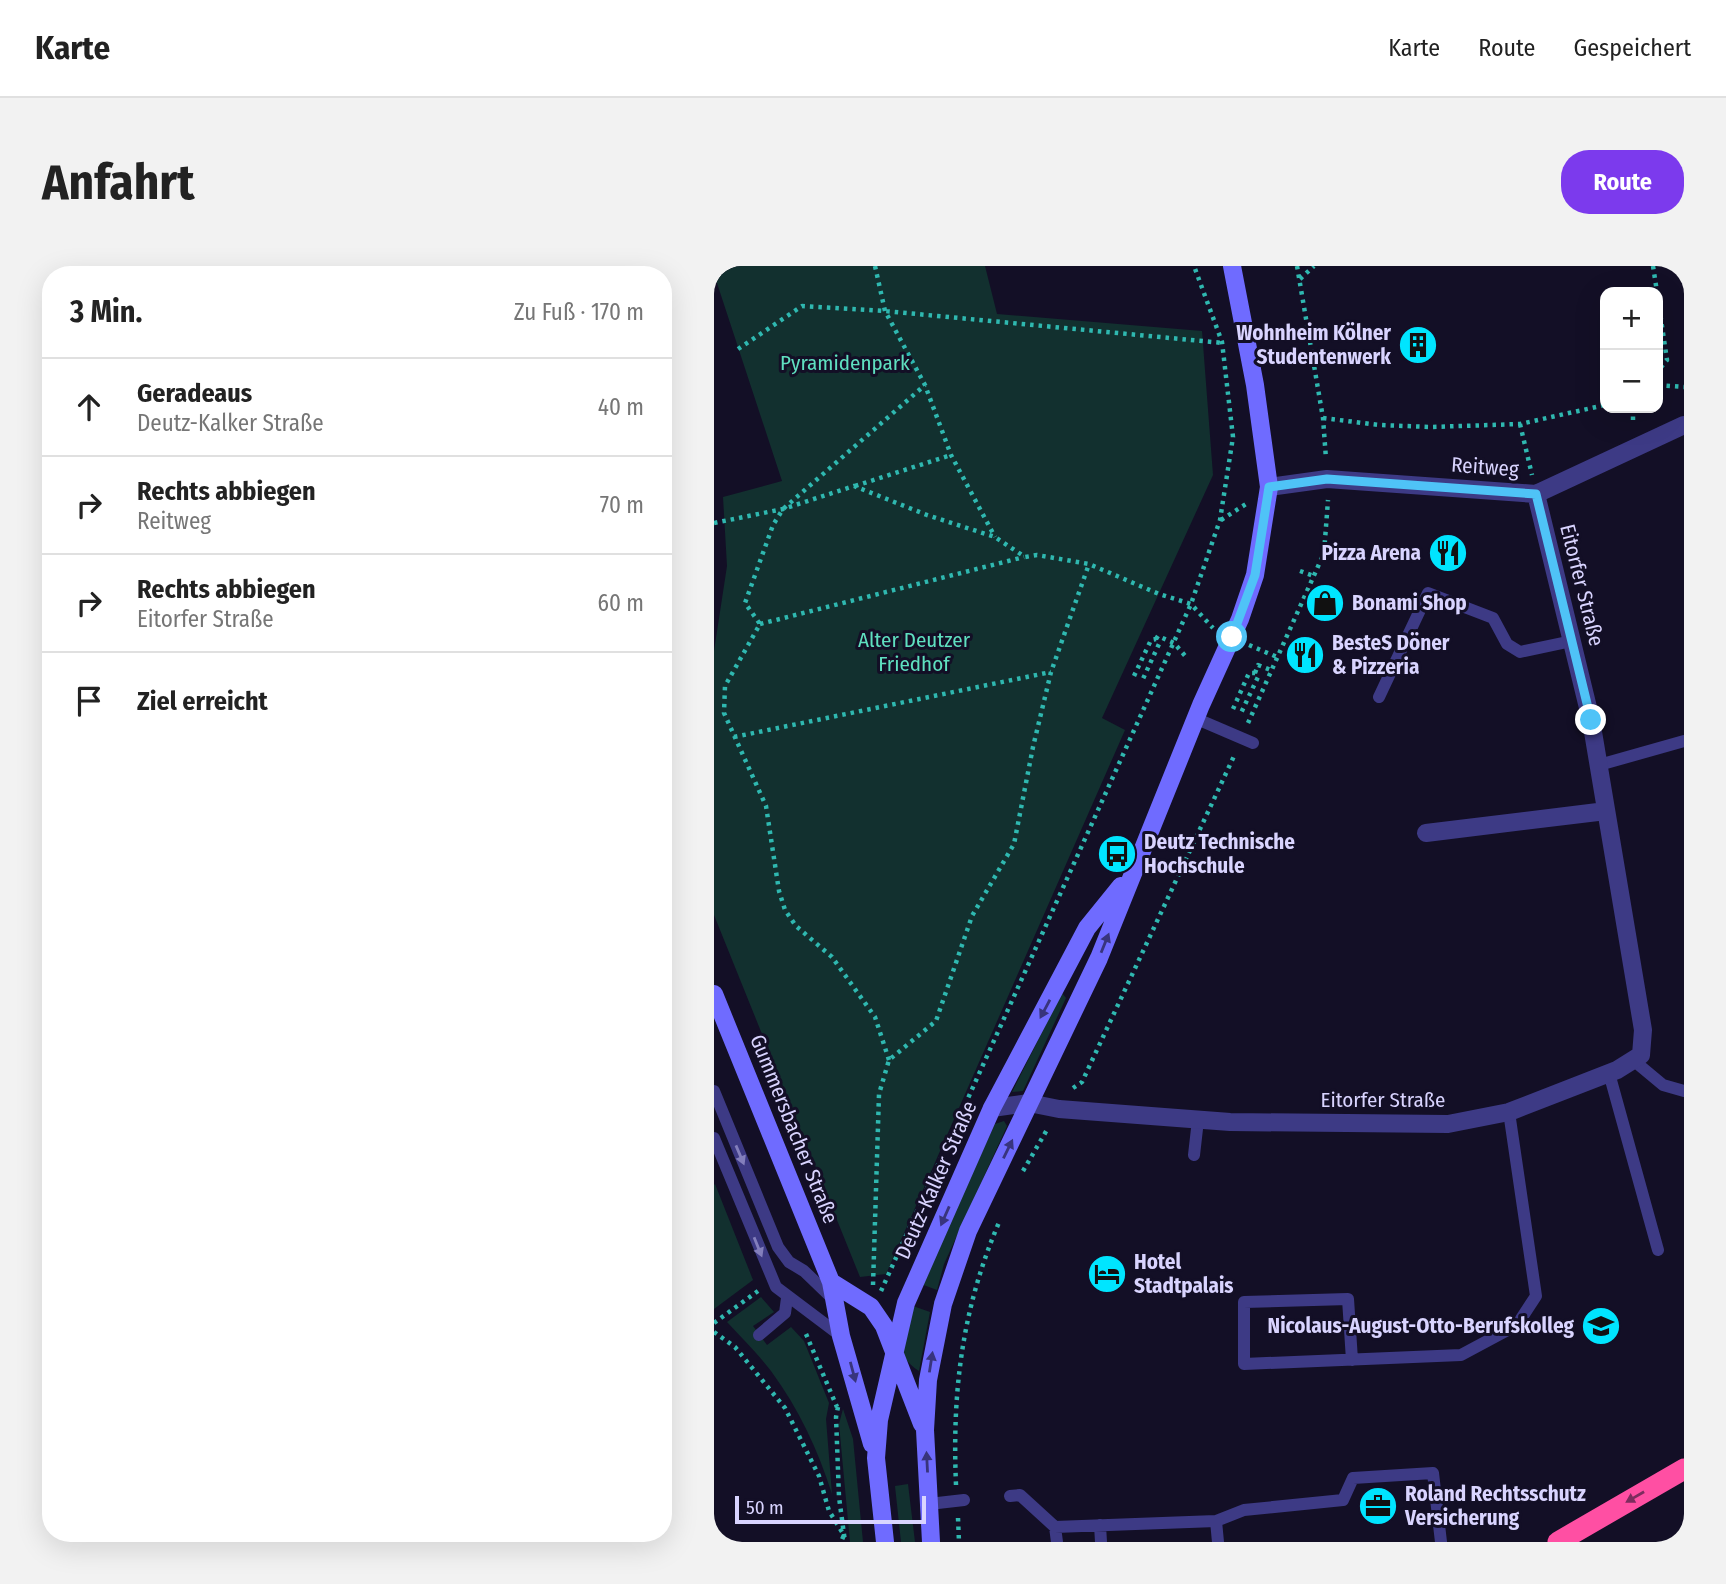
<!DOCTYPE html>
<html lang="de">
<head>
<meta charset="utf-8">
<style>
	:root { --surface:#fff; --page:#f2f2f2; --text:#222; --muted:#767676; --line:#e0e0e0; --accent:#7c3aed }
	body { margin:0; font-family:"Fira Sans Condensed",sans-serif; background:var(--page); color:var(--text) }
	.controls { position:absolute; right:21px; top:21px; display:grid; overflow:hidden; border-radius:14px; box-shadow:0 7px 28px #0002 }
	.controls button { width:63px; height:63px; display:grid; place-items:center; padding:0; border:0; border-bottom:2px solid var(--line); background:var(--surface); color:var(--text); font:35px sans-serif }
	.scale { position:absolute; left:21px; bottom:18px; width:191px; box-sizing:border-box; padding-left:7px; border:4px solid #d9d4ff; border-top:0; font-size:19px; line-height:24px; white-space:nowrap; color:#d9d4ff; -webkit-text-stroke:5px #130f26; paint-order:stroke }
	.stop { position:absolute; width:21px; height:21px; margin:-16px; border:5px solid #4fc3f7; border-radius:50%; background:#fff }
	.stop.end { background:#4fc3f7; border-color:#fff; box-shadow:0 2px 7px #0008 }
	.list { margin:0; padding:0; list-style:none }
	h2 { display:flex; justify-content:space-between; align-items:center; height:91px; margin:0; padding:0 28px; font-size:30px }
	h2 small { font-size:23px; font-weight:400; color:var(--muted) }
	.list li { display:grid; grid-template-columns:46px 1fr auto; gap:21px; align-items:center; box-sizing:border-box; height:98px; padding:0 28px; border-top:2px solid var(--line) }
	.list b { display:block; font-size:26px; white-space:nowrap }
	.list p { margin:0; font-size:23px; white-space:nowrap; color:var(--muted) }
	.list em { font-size:23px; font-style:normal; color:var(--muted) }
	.icon { flex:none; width:38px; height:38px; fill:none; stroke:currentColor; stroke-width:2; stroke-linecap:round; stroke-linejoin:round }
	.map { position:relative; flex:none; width:970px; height:1276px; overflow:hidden; border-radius:28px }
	header { display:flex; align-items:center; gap:42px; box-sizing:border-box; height:98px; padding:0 35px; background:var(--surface); border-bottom:2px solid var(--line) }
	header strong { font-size:33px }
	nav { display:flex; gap:38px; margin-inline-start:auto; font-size:24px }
	.intro { display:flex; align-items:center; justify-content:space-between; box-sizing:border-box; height:168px; padding:0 42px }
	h1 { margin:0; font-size:49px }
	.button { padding:18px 32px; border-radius:28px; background:var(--accent); color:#fff; font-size:24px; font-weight:700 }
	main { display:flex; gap:42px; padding:0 42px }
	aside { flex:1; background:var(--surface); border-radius:28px; box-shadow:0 7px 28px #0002 }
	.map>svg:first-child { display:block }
	.green { fill:#12302f }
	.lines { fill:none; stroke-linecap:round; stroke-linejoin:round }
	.path { stroke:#2fb8b0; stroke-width:4.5; stroke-dasharray:3.5 5; stroke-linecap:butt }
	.lane { stroke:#3d3a85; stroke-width:12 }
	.street { stroke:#3d3a85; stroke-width:18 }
	.secondary { stroke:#6f6bff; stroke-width:18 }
	.highway { stroke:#ff4fa3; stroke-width:21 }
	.oneway { fill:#38347d }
	.oneway2 { fill:#837fbc }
	.oneway3 { fill:#7d2c5e }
	.route { stroke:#4fc3f7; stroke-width:9 }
	.labels { text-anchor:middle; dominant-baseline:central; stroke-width:6; stroke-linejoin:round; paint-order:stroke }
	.poi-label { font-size:21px; font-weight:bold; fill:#d9d4ff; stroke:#130f26; text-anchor:start }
	.park-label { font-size:21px; fill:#5fe0c0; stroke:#130f26 }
	.street-label { font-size:21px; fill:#d9d4ff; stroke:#130f26 }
</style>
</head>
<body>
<header>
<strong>Karte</strong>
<nav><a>Karte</a><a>Route</a><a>Gespeichert</a></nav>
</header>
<div class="intro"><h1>Anfahrt</h1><a class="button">Route</a></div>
<main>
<aside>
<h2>3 Min.<small>Zu Fuß · 170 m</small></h2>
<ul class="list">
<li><svg class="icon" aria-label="ahead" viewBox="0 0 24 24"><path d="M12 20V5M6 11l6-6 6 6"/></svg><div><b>Geradeaus</b><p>Deutz-Kalker Straße</p></div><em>40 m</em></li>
<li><svg class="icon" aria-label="right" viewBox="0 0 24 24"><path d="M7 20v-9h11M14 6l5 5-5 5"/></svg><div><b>Rechts abbiegen</b><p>Reitweg</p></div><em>70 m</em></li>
<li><svg class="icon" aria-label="right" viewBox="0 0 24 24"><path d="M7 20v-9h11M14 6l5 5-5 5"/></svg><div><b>Rechts abbiegen</b><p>Eitorfer Straße</p></div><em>60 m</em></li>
<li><svg class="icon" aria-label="arrive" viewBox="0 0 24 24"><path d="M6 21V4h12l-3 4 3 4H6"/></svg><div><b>Ziel erreicht</b></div></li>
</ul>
</aside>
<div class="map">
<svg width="970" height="1276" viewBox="0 0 970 1276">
	<rect width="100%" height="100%" fill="#130f26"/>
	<path class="green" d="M0,0H271L283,48L488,65L499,209L388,452L411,464L172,1008L146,1011L0,649V385L13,300L9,231L68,215L0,8Z
		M348,727L352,732L309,825L298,826Z
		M290,855L293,860L230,998L223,1024L207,1018L281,858Z
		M1,918L39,1014L0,1043V919Z
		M47,1031L60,1046L39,1060L53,1079L77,1061L90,1075L115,1137L112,1153L118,1228C104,1184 85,1143 57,1105C44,1088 28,1072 13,1056Z
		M199,1040L216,1046L205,1105C176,1087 191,1066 199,1040Z
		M129,1143L139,1173L149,1276H136L125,1158Z
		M194,1218L201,1276H187L181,1220Z"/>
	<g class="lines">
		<path class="path" d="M161,0L171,45L211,119L237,189L281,271
			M583,0L609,152L612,193
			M939,0L943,26
			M586,13L600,0
			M944,33L953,94L944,105
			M24,83L88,40L171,45L509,77
			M944,119L970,121
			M919,142V159
			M609,152L665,159L717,161L806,158L891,139
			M806,158L818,209
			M141,220L237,189
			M507,254L532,238
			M0,257L69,243L140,220L213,249L281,271L311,291L323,289L375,298L445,328L477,338L499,362
			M586,305L600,310
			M46,358L310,291
			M442,373L444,370L460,377L473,392
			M535,379L563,391
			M541,407L544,399L557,404
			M420,410L437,374L442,373L445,378L428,415
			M519,443L535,407H541L544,411L527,447
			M534,457L610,287L614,234
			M20,471L337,406
			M175,794L161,751L118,691L82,660L71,644L65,625L52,540L10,447L11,420L46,358L31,337L59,259L69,243L211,119
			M359,822L368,816L521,488
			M309,905L334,862
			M159,1019L165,828L175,794L222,755L258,650L300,578L319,481L337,406L375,298
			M167,1025L477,338L506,254L519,171L508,76L480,0
			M0,1057L44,1025
			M0,1066L21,1081L71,1142L105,1210L115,1245L130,1269L127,1276
			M92,1068L123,1141
			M124,1141L122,1151L125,1231L131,1276
			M242,1219C238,1125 248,1042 286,954
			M244,1252L245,1276"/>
		<path class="lane" d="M665,431L714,327L779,352L793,378L806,386L858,375
			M483,453L539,477
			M885,499L970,475
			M919,794L949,819L970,825
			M895,807L944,984
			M0,825L64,981L75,996L90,1005L119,1033
			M0,872L62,1021L127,1070
			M480,889L484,854
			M45,1069L71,1047L73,1032
			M638,1094L634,1033L530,1036V1098L747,1089L803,1059L822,1030L795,846
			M296,1230L306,1229L341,1261L343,1276
			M215,1238L250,1234
			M502,1255L530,1244L629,1234L639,1212L719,1207L727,1276
			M386,1259L387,1276
			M341,1261L502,1255L504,1276"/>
		<path class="street" d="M555,221L613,213L822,228L970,159
			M712,567L892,545
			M278,842L315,837L345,843L516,856L734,858L795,846L903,804L927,789L929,764L877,454L822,228"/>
		<path class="secondary" d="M0,728L117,1016L127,1070L158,1178
			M117,1016L157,1041L170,1060L208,1158
			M171,1276L162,1192L165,1154L192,1037L278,842L373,662L407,620
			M217,1276L211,1164L214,1114L229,1038L254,965L385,692L487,439L526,353L541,309L555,221L541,119L518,0"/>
		<path class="highway" d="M844,1276L970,1203"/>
	</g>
	<defs><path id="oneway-solid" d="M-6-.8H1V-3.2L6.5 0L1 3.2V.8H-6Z" transform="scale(1.75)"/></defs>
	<g class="oneway">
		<use href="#oneway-solid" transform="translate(391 677) rotate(-68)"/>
		<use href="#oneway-solid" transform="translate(331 743) rotate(118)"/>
		<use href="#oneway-solid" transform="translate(294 883) rotate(-64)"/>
		<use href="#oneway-solid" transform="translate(231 950) rotate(114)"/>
		<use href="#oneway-solid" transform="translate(217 1096) rotate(-81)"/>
		<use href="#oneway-solid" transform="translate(139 1106) rotate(75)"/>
		<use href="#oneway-solid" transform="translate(213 1196) rotate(-93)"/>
	</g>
	<g class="oneway2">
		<use href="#oneway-solid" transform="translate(26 889) rotate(67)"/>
		<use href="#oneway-solid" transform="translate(44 981) rotate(68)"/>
	</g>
	<use class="oneway3" href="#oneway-solid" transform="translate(921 1231) rotate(150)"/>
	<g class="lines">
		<path class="route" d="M518,371L541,309L555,221L613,213L822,228L877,454"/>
	</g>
	<defs>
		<g id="building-disc" transform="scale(2.0125)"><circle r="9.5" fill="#00e5ff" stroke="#130f26"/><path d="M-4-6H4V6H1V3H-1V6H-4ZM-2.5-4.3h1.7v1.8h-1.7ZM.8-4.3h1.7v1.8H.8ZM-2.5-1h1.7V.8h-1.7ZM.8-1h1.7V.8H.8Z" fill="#111"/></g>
		<g id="restaurant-disc" transform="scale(2.0125)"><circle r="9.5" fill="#00e5ff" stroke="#130f26"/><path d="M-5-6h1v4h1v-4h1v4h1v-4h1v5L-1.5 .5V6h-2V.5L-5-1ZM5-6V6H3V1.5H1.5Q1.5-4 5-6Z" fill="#111"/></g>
		<g id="shop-disc" transform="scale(2.0125)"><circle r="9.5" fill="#00e5ff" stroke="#130f26"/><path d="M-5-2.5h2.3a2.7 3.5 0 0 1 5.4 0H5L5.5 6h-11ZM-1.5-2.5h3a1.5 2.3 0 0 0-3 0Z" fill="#111"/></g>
		<g id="bus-disc" transform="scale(2.0125)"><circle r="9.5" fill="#00e5ff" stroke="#130f26"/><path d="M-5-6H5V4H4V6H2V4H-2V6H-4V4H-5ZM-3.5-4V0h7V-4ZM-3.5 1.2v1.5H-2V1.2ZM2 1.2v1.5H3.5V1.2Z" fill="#111"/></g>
		<g id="hotel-disc" transform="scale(2.0125)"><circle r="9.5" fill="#00e5ff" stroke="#130f26"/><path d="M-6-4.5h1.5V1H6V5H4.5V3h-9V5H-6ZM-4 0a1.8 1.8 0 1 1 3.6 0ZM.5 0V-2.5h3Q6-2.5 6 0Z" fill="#111"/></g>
		<g id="school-disc" transform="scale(2.0125)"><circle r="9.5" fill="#00e5ff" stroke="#130f26"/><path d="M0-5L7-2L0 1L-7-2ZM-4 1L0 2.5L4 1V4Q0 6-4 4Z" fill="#111"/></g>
		<g id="office-disc" transform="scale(2.0125)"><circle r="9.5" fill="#00e5ff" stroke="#130f26"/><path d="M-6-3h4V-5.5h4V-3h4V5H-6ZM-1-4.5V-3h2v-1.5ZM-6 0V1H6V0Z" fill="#111"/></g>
	</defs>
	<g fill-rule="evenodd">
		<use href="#building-disc" x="704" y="79"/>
		<use href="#restaurant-disc" x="734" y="287"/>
		<use href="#shop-disc" x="611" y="337"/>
		<use href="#restaurant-disc" x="591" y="389"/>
		<use href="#bus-disc" x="403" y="588"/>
		<use href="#hotel-disc" x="393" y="1008"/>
		<use href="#school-disc" x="887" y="1060"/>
		<use href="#office-disc" x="664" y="1240"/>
	</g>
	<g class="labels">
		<g class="poi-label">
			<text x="677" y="67" text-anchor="end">Wohnheim Kölner<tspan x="677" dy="24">Studentenwerk</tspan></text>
			<text x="707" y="287" text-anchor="end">Pizza Arena</text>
			<text x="638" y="337">Bonami Shop</text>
			<text x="618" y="377">BesteS Döner<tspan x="618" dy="24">&amp; Pizzeria</tspan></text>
			<text x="430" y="576">Deutz Technische<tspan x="430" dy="24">Hochschule</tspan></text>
			<text x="420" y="996">Hotel<tspan x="420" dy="24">Stadtpalais</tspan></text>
			<text x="860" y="1060" text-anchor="end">Nicolaus-August-Otto-Berufskolleg</text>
			<text x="691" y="1228">Roland Rechtsschutz<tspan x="691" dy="24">Versicherung</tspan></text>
		</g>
		<g class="park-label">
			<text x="131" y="97">Pyramidenpark</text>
			<text x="200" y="374">Alter Deutzer<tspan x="200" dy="24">Friedhof</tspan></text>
		</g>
		<g class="street-label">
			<text transform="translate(771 201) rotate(4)">Reitweg</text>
			<text transform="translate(868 319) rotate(76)">Eitorfer Straße</text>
			<text x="669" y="834">Eitorfer Straße</text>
			<text transform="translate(80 863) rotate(68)">Gummersbacher Straße</text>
			<text transform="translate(222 914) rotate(-66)">Deutz-Kalker Straße</text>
		</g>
	</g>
</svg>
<div class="controls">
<button>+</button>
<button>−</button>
</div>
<div class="scale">50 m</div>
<div class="stop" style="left:518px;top:371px"></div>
<div class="stop end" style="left:877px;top:454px"></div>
</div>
</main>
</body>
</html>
